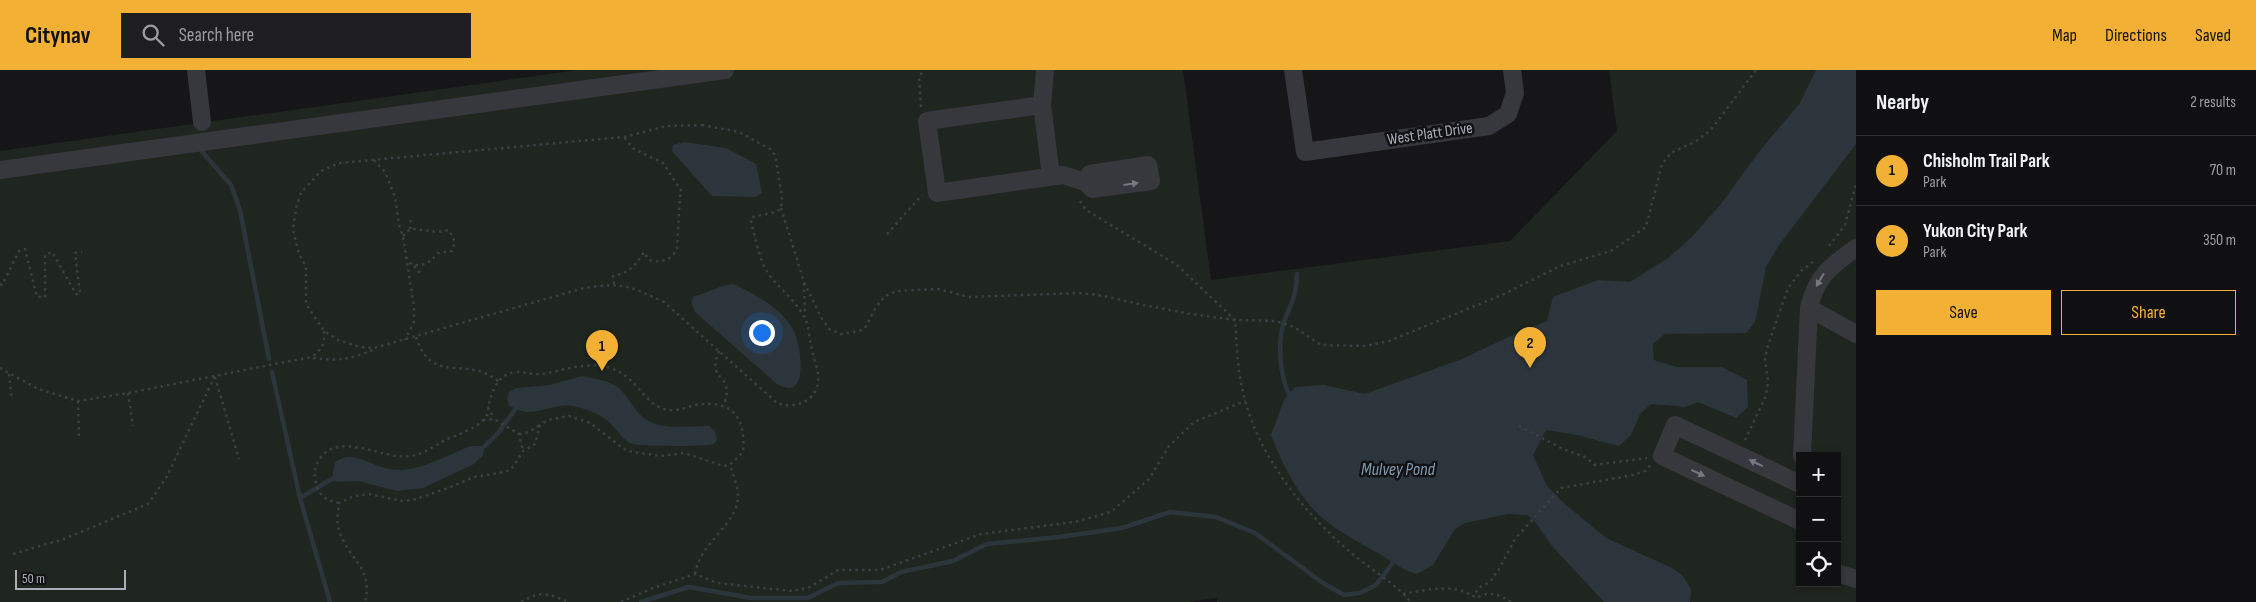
<!DOCTYPE html>
<html lang="en">
<head>
<meta charset="utf-8">
<style>
	:root { --surface:#101012; --page:#1e1e20; --text:#f1f3f6; --muted:#9c9d9f; --line:#303032; --accent:#f2b134 }
	body { margin:0; font-family:"Sofia Sans Condensed",sans-serif; background:var(--page); color:var(--text) }
	.controls { position:absolute; right:15px; bottom:15px; display:grid; overflow:hidden; border-radius:0px; box-shadow:0 2px 8px #0003 }
	.controls button { width:45px; height:45px; display:grid; place-items:center; padding:0; border:0; border-bottom:1px solid var(--line); background:var(--surface); color:var(--text); font:25px sans-serif }
	.scale { position:absolute; left:15px; bottom:12px; width:111px; box-sizing:border-box; padding-left:5px; border:2px solid #a8adb8; border-top:0; font-size:14px; line-height:18px; white-space:nowrap; color:#a8adb8; -webkit-text-stroke:4px #111113; paint-order:stroke }
	.you { position:absolute; left:761px; top:262px; width:18px; height:18px; margin:-12px; border:4px solid #fff; border-radius:50%; background:#1a73e8; box-shadow:0 0 0 8px #1a73e833 }
	.badge { display:grid; place-items:center; width:32px; height:32px; border-radius:50%; background:var(--accent); color:#111; font-size:16px; font-weight:700 }
	.pin { position:absolute; translate:-50% -41px; filter:drop-shadow(0 1px 2px #0008) }
	.pin::after { content:''; position:absolute; top:26px; width:18px; height:15px; background:inherit; clip-path:polygon(0 0,100% 0,50% 100%) }
	.list { margin:0; padding:0; list-style:none }
	h2 { display:flex; justify-content:space-between; align-items:center; height:65px; margin:0; padding:0 20px; font-size:21px }
	h2 small { font-size:16px; font-weight:400; color:var(--muted) }
	.list li { display:grid; grid-template-columns:32px 1fr auto; gap:15px; align-items:center; box-sizing:border-box; height:70px; padding:0 20px; border-top:1px solid var(--line) }
	.list b { display:block; font-size:19px; white-space:nowrap }
	.list p { margin:0; font-size:16px; white-space:nowrap; color:var(--muted) }
	.list em { font-size:16px; font-style:normal; color:var(--muted) }
	.actions { display:flex; gap:10px; padding:15px 20px }
	.actions a { flex:1; padding:11px 0; border:1px solid var(--accent); border-radius:0px; text-align:center; font-size:18px; color:var(--accent) }
	.actions .main { background:var(--accent); color:#111 }
	.icon { flex:none; width:28px; height:28px; fill:none; stroke:currentColor; stroke-width:2; stroke-linecap:round; stroke-linejoin:round }
	.map { position:relative; flex:none; width:1856px; height:532px; overflow:hidden }
	header { display:flex; align-items:center; gap:30px; box-sizing:border-box; height:70px; padding:0 25px; background:var(--accent); color:#111 }
	header strong { font-size:24px }
	nav { display:flex; gap:28px; margin-inline-start:auto; font-size:18px }
	.search { width:350px; height:45px; background:var(--page); display:flex; align-items:center; gap:12px; box-sizing:border-box; padding:0 18px; border-radius:0px; color:var(--muted); font-size:19px }
	main { display:flex }
	aside { flex:1; background:var(--surface) }
	.map>svg:first-child { display:block }
	.green { fill:#1e261f; fill-rule:evenodd }
	.water { fill:#2c353c }
	.lines { fill:none; stroke-linecap:round; stroke-linejoin:round }
	.stream { stroke:#2c353c; stroke-width:4.5 }
	.path { stroke:#3d3f44; stroke-width:2.5; stroke-dasharray:2.5 4; stroke-linecap:butt }
	.minor { stroke:#37383d; stroke-width:18 }
	.oneway { fill:#757881 }
	.labels { text-anchor:middle; dominant-baseline:central; stroke-width:5; stroke-linejoin:round; paint-order:stroke }
	.street-label { font-size:16px; fill:#a8adb8; stroke:#111113 }
	.water-label { font-size:18px; font-style:italic; fill:#7f9bb3; stroke:#111113 }
</style>
</head>
<body>
<header>
<strong>Citynav</strong>
<div class="search"><svg class="icon" aria-label="search" viewBox="0 0 24 24"><circle cx="10" cy="10" r="6"/><path d="M15 15l6 6"/></svg>Search here</div>
<nav><a>Map</a><a>Directions</a><a>Saved</a></nav>
</header>
<main>
<div class="map">
<svg width="1856" height="532" viewBox="0 0 1856 532">
	<rect width="100%" height="100%" fill="#161618"/>
	<path class="green" d="M578,0H1183L1211,210L1510,171L1617,61L1609,0H1856V532H1217V528L1189,532H0V81ZM1800,386H1837V513H1800Z"/>
	<path class="water" d="M1816,0H1856V74L1779,175L1766,197L1755,252L1746,263L1665,264L1653,274L1654,290L1677,297H1722L1747,310L1748,337L1736,348L1698,332L1685,337L1651,334L1640,344L1631,365L1619,376L1577,365L1546,360L1533,385L1547,416L1565,434L1606,468L1672,498L1682,505L1691,519L1690,532H1604L1552,476L1536,453L1527,445L1508,444L1465,453L1455,459L1433,495L1417,504C1401,500 1391,490 1376,482C1358,472 1327,455 1313,439C1294,418 1281,391 1271,365L1284,330L1295,317L1324,315L1365,324L1462,289L1515,264L1547,251L1553,227L1598,210L1630,212L1668,188L1691,168L1720,135L1762,78L1800,33Z
		M684,72L726,78L756,94L762,123L755,127L712,126L672,81L673,75Z
		M734,214C756,225 782,238 794,261C801,275 810,334 777,314L695,242L691,231L694,226C709,223 719,215 734,214Z
		M582,306C595,309 609,310 619,318C630,328 635,343 647,350C665,361 690,355 709,356L715,361L717,370L714,374C704,377 637,377 630,373C621,368 616,358 608,351C600,344 584,338 573,336C558,333 543,342 527,342C522,342 515,338 509,336L507,329L509,322L517,318L550,315Z
		M471,376H485L483,385L474,394L423,418L397,421L359,411L337,412L332,409L335,392C352,379 370,395 389,399C416,404 447,385 471,376Z"/>
	<g class="lines">
		<path class="stream" d="M199,78L231,115L240,140L269,289
			M272,302L300,428L330,532
			M1289,324C1280,306 1277,272 1284,252C1291,234 1297,224 1297,204
			M485,376L499,362L516,338
			M300,428L332,409
			M641,532L689,517L751,528H808L838,513L882,512L901,502L953,491L987,474L1059,467L1122,458L1170,442L1216,447L1255,463L1323,513L1344,525L1360,523L1376,515L1395,490"/>
		<path class="path" d="M921,37L919,7L924,0
			M702,55L739,62L770,79L775,85L782,127L781,138L776,142L752,147L751,152C755,166 758,182 764,196C774,216 794,227 804,247C809,255 809,267 811,276C813,287 820,303 818,313C815,333 793,339 777,333L664,232C629,216 624,212 584,218L374,278L360,277L338,270L324,261L306,234V197L299,184L293,160L296,138L301,123L321,101L339,93L624,67L667,56Z
			M374,90L385,102L395,127L399,155L403,166L414,237V252L405,270
			M1080,131L1086,140L1177,195L1235,250C1237,273 1237,299 1243,322C1257,384 1301,440 1349,481C1361,492 1405,521 1410,532
			M781,138L804,212L822,249L829,259L841,264L859,261L865,258L876,237L885,226L897,221L938,219L969,227L1079,223L1099,225L1143,235L1191,244L1235,250L1276,251L1294,257L1321,275L1365,276L1389,271L1502,225L1560,196L1611,181L1646,157L1662,94L1671,83L1696,71L1710,61L1756,0
			M410,159L411,146
			M887,164L922,125
			M403,166L410,159C424,159 436,164 449,160L455,172L452,181L438,183C429,194 420,199 408,192
			M1829,176L1845,155L1856,114
			M414,196L421,204
			M804,213L805,247
			M0,214L2,215L19,181L25,179L37,227H45V185L52,182L76,224H80L75,183L82,182
			M614,214L613,206C629,203 635,196 644,182L649,190C662,193 671,191 677,178L680,126L682,122L663,93L634,79L624,67
			M416,267C432,317 465,284 498,311
			M719,281C717,287 714,293 716,300C717,305 720,306 723,310C729,318 727,328 723,336
			M313,288C341,291 348,290 375,279
			M0,298L38,319L78,331L128,323L311,287C322,280 325,274 324,261
			M9,304L12,330
			M215,307L239,389
			M128,323L133,356
			M78,331L79,368
			M488,337L494,349
			M483,350L494,349L519,364L523,381
			M1519,356L1563,379L1585,387L1595,395L1647,388
			M519,364L529,362L540,355
			M1745,370L1766,326L1768,311L1765,289L1767,278L1788,218L1802,200L1813,192
			M339,433C329,431 322,428 318,419C314,408 313,400 319,390C338,359 384,391 411,386C424,384 434,376 445,370C452,367 459,365 466,361C473,358 484,352 487,345C489,343 488,337 489,334C492,320 499,303 516,302C525,302 533,305 542,304C566,300 588,290 613,299C637,307 646,338 669,340C678,341 687,337 695,335C732,329 746,347 743,382L730,395L724,396L684,383L661,386L627,381L590,353L569,346L548,350L540,355L535,374L523,381L514,396L506,402L474,407L448,418L413,430L401,431L370,424L354,426L339,433C338,441 336,452 339,460C347,488 374,498 365,532
			M13,484L64,469L148,434L166,408L215,306
			M695,504C700,472 739,453 738,426C738,416 733,405 730,395
			M1403,524C1427,520 1451,513 1473,526
			M521,532C541,521 547,523 568,532
			M621,532L653,518L695,504L717,513L792,521L810,517L838,500H880L981,464L1074,452L1111,442L1149,409L1169,376L1194,352L1245,331
			M1511,532C1500,525 1489,520 1477,528L1473,526L1480,517L1490,512L1499,499L1515,469L1561,418L1633,405L1645,401L1650,396"/>
		<path class="minor" d="M196,0L202,52
			M1045,0L1042,35L1051,106
			M1293,0L1305,82L1489,56L1508,44L1515,23L1512,0
			M1042,35L927,51L937,123L1063,105L1085,112L1092,119L1151,111L1148,95L1090,104L1085,112
			M0,100L725,0
			M1809,238L1856,264
			M1802,386L1809,238C1816,206 1831,196 1856,178
			M1800,414L1675,355L1662,386L1800,451
			M1837,503L1856,509"/>
	</g>
	<defs><path id="oneway-solid" d="M-6-.8H1V-3.2L6.5 0L1 3.2V.8H-6Z" transform="scale(1.25)"/></defs>
	<g class="oneway">
		<use href="#oneway-solid" transform="translate(1131 114) rotate(-8)"/>
		<use href="#oneway-solid" transform="translate(1820 210) rotate(121)"/>
		<use href="#oneway-solid" transform="translate(1756 393) rotate(-155)"/>
		<use href="#oneway-solid" transform="translate(1698 403) rotate(25)"/>
	</g>
	<g class="labels">
		<g class="street-label">
			<text transform="translate(1430 64) rotate(-8)">West Platt Drive</text>
		</g>
		<g class="water-label">
			<text x="1398" y="399">Mulvey Pond</text>
		</g>
	</g>
</svg>
<div class="controls">
<button>+</button>
<button>−</button>
<button><svg class="icon" aria-label="locate" viewBox="0 0 24 24"><circle cx="12" cy="12" r="6"/><path d="M12 2v4M12 18v4M2 12h4M18 12h4"/></svg></button>
</div>
<div class="scale">50 m</div>
<div class="you"></div>
<div class="pin badge" style="left:602px;top:301px">1</div>
<div class="pin badge" style="left:1530px;top:298px">2</div>
</div>
<aside>
<h2>Nearby<small>2 results</small></h2>
<ul class="list">
<li><span class="badge">1</span><div><b>Chisholm Trail Park</b><p>Park</p></div><em>70 m</em></li>
<li><span class="badge">2</span><div><b>Yukon City Park</b><p>Park</p></div><em>350 m</em></li>
</ul>
<div class="actions"><a class="main">Save</a><a>Share</a></div>
</aside>
</main>
</body>
</html>
